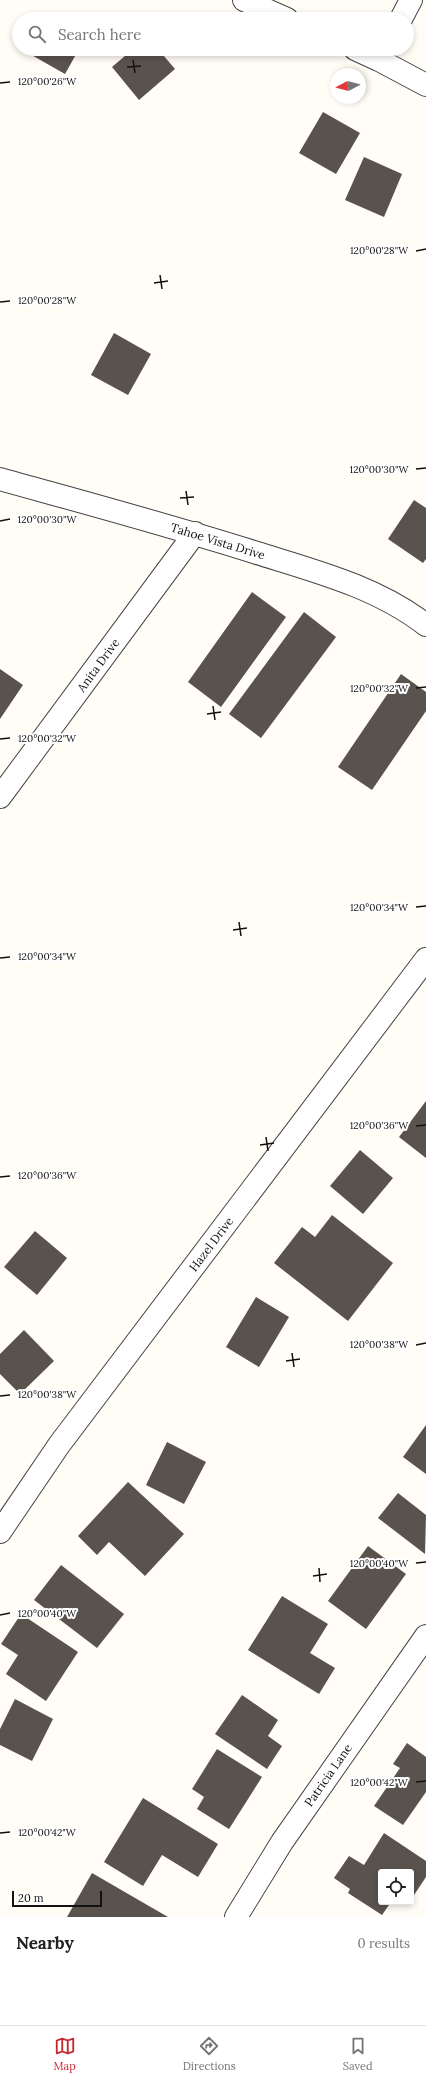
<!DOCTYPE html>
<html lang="en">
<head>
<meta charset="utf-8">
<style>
	:root { --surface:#fff; --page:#f2f2f2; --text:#202124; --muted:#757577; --line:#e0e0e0; --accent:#c4262e }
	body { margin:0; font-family:Lora,serif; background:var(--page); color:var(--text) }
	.controls { position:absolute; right:12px; bottom:12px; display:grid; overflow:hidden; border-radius:4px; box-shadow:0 2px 6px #0003 }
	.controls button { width:36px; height:36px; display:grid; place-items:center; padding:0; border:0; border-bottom:1px solid var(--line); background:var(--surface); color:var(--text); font:20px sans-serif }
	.compass { position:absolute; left:330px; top:68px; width:36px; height:36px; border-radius:50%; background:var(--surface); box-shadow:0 2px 6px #0003; rotate:263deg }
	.scale { position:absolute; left:12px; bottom:10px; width:90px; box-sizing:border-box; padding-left:4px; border:2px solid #111; border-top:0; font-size:11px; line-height:14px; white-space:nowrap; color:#111; -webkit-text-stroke:3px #fff; paint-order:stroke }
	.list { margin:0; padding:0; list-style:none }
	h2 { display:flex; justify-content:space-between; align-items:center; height:52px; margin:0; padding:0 16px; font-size:17px }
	h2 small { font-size:13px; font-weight:400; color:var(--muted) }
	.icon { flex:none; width:22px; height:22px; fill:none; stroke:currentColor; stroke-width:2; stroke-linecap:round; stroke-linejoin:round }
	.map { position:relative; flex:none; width:426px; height:1917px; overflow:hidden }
	.search { position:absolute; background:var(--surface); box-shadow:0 2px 6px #0003; left:12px; right:12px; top:12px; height:44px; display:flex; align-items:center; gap:10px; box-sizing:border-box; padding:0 14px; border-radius:22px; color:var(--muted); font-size:15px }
	.sheet { height:108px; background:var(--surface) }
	nav { display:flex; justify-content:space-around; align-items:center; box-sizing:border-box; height:56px; border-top:1px solid var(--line); background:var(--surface); font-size:11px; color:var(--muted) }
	nav a { display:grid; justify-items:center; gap:2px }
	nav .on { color:var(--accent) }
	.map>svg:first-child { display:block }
	.building { fill:#5a524d }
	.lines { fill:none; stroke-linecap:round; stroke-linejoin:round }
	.minor-casing { stroke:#444; stroke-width:24 }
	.minor { stroke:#fff; stroke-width:22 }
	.ticks { fill:none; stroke:#111; stroke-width:1.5 }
	.labels { text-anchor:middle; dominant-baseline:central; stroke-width:4; stroke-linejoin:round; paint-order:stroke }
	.street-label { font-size:12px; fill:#111; stroke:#fff }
	.ticks-label { font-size:10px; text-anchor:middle; fill:#111; stroke:#fff; stroke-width:4; stroke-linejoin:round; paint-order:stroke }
</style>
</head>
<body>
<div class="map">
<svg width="426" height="1917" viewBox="0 0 426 1917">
	<rect width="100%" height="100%" fill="#fffdf5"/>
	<path class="building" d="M51,12L63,19H47Z
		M31,49H79L65,74L28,53Z
		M133,49H158L175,69L139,100L112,67Z
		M323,112L360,133L336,174L299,153Z
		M364,157L402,174L384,217L345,200Z
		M114,333L151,354L128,395L91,375Z
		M414,500L426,508V559L423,563L388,539Z
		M252,592L286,617L221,707L188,682Z
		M304,612L336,637L261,738L229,714Z
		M0,669L23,685L0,719Z
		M401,674L426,692V711L372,790L338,767Z
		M426,1101V1158L399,1137Z
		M360,1150L393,1178L363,1214L330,1186Z
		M332,1215L393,1263L348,1321L274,1263L302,1227L315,1237Z
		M35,1231L67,1258L37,1295L4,1267Z
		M256,1297L289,1317L259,1367L226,1347Z
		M24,1330L54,1361L20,1394L0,1374V1354Z
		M426,1425V1474L403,1457Z
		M167,1442L206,1462L184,1504L146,1485Z
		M128,1482L184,1534L145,1576L109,1542L97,1555L78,1536Z
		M398,1493L426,1515L425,1554L378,1518Z
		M368,1546L406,1574L366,1629L328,1601Z
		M61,1565L124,1614L97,1648L34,1600Z
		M282,1596L328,1624L310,1653L335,1668L319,1694L248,1650Z
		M21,1614L78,1652L46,1701L6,1674L18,1655L1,1644Z
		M242,1695L278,1720L268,1736L282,1746L267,1769L215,1734Z
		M15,1699L53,1719L32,1761L0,1745V1729Z
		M407,1743L426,1757V1792L403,1825L374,1806L400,1768L393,1764Z
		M217,1749L262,1777L229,1829L197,1809L204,1797L192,1789Z
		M143,1798L218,1844L198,1877L162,1855L143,1886L104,1862Z
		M384,1833L426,1861V1877L412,1898L411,1872H381V1902H391L382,1915L348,1893L350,1889L334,1878L349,1856L364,1865Z
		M92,1873L168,1917H67Z"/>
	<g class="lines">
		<g class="minor-casing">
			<path id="minor" d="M244,0L287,19
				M401,19L411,0
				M355,49L379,60L426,85
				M0,479C86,503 172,526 257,553C315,571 377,587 426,625
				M0,797L195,533
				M0,1532L59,1445L426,959
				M236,1917L282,1842L426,1636"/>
		</g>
		<use href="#minor" class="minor"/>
	</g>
	<path class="ticks" d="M133,60L135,73M127,67L141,66M0,83L10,82M416,251L426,249M160,275L162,289M154,283L168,281M0,302L10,301M416,469L426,468M186,491L188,505M180,498L194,497M0,521L10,519M416,688L426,687M213,706L215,720M207,714L221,712M0,739L10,738M416,907L426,906M239,922L241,936M233,930L247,928M0,958L10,957M416,1126L426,1125M266,1137L268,1151M260,1145L274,1143M0,1177L10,1176M416,1345L426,1343M292,1353L294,1367M286,1361L300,1359M0,1396L10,1395M416,1563L426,1562M319,1568L320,1582M313,1576L327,1574M0,1615L10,1613M416,1782L426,1781M0,1833L10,1832"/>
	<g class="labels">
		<g class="street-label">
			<text transform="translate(218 541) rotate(17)">Tahoe Vista Drive</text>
			<text transform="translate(98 665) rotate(-54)">Anita Drive</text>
			<text transform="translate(211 1244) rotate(-53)">Hazel Drive</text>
			<text transform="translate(328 1775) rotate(-55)">Patricia Lane</text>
		</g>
	</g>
	<g class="ticks-label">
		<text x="47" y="85">120°00'26"W</text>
		<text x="379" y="254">120°00'28"W</text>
		<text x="47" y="304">120°00'28"W</text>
		<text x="379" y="473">120°00'30"W</text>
		<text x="47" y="523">120°00'30"W</text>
		<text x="379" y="692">120°00'32"W</text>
		<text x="47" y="742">120°00'32"W</text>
		<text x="379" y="911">120°00'34"W</text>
		<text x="47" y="960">120°00'34"W</text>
		<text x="379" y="1129">120°00'36"W</text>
		<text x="47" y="1179">120°00'36"W</text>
		<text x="379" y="1348">120°00'38"W</text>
		<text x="47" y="1398">120°00'38"W</text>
		<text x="379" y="1567">120°00'40"W</text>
		<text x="47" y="1617">120°00'40"W</text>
		<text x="379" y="1786">120°00'42"W</text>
		<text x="47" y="1836">120°00'42"W</text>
	</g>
</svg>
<div class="controls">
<button><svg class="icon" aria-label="locate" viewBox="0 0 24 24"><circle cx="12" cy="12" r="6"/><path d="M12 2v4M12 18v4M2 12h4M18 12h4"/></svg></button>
</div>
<svg class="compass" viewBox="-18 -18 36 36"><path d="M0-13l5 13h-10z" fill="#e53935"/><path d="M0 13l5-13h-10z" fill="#757577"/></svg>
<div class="scale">20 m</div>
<div class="search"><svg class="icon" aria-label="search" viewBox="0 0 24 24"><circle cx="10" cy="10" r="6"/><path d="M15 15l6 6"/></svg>Search here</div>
</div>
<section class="sheet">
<h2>Nearby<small>0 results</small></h2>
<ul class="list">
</ul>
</section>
<nav>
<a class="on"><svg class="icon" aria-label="map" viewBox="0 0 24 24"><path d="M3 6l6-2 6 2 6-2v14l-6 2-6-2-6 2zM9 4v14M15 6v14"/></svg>Map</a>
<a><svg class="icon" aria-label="directions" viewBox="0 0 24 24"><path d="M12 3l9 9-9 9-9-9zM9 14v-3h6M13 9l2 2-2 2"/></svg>Directions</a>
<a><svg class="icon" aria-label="saved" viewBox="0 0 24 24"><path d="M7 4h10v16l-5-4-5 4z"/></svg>Saved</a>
</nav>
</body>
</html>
